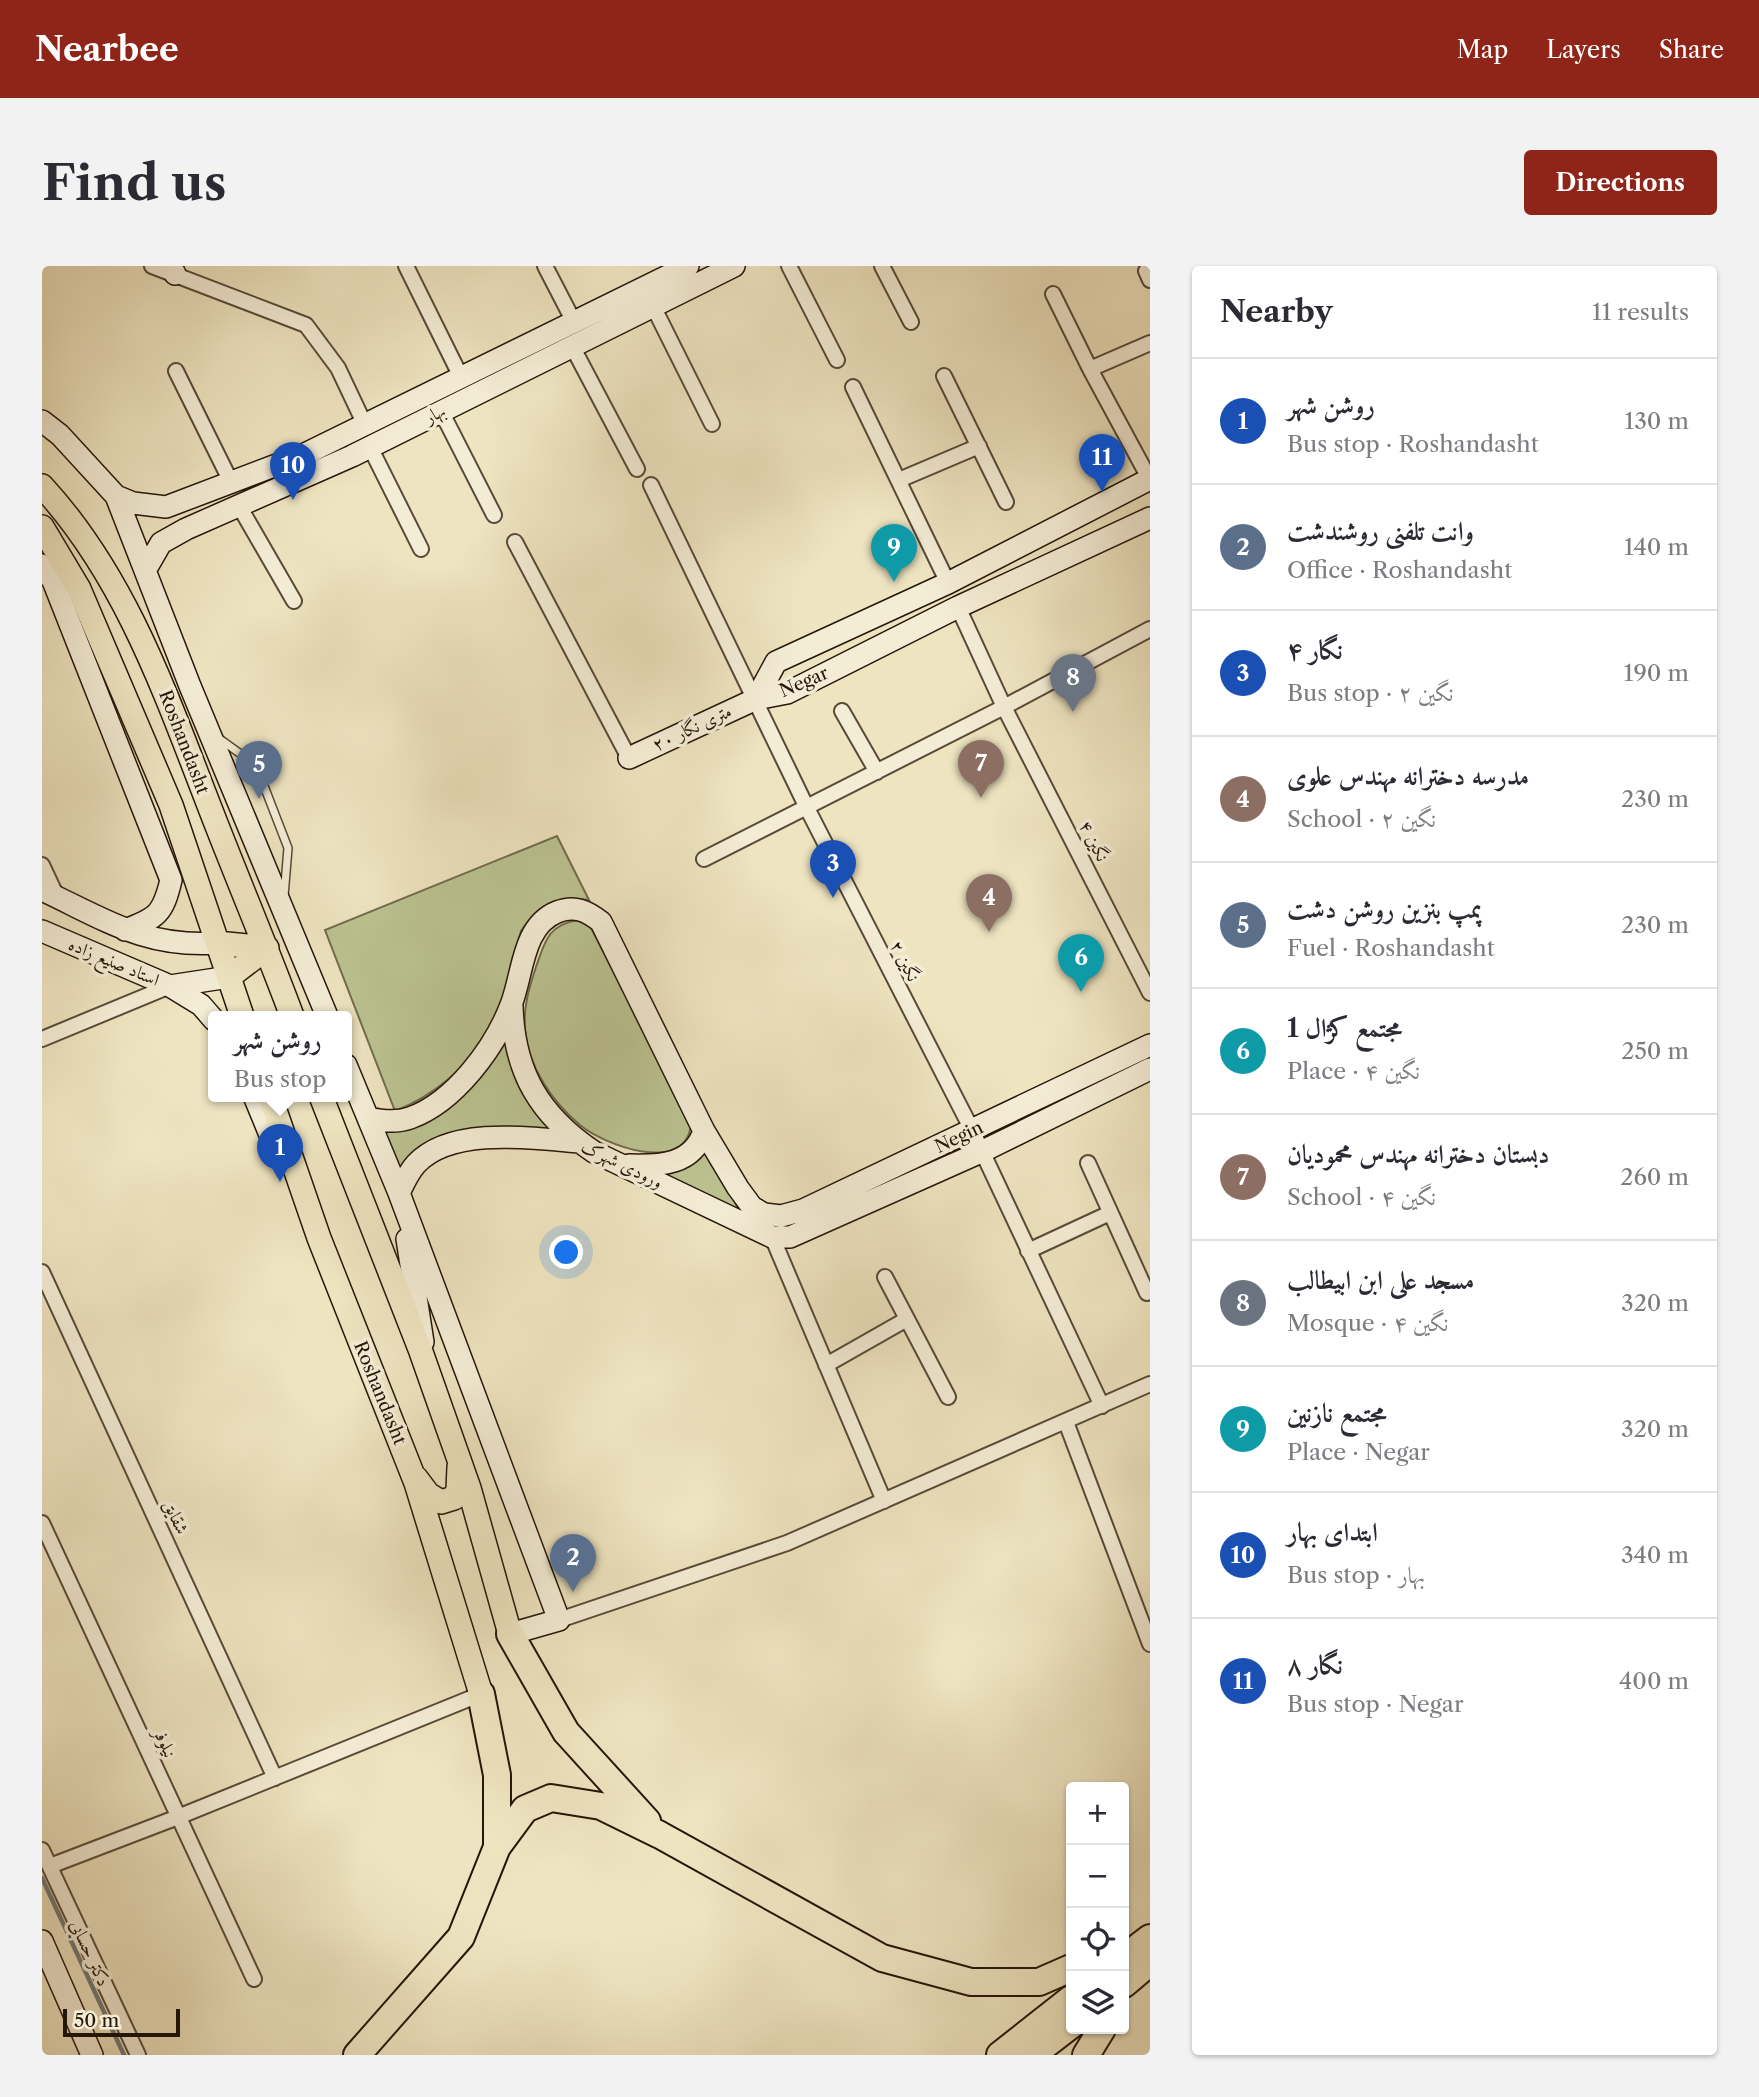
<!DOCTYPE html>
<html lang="en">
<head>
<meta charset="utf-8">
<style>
	:root { --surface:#fff; --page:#f2f2f3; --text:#2b2b33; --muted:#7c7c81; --line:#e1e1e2; --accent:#8f2418 }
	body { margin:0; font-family:"Libre Caslon Text",Amiri,serif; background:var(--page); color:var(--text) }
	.controls { position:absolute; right:21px; bottom:21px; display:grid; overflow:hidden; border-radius:7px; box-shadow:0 2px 5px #0004 }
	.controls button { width:63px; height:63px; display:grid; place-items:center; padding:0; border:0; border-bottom:2px solid var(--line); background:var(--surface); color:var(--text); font:35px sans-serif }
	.scale { position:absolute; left:21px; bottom:18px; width:117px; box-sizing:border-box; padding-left:7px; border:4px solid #261609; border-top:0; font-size:19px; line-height:24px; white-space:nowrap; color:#261609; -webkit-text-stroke:5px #f4edd6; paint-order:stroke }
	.you { position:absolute; left:525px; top:987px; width:24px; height:24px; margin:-18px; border:5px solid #fff; border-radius:50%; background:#1a73e8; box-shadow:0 0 0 10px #1a73e833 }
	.badge { display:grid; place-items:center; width:46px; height:46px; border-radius:50%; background:var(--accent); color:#fff; font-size:23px; font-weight:700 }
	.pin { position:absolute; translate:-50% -58px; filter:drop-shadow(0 2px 4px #0008) }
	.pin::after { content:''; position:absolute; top:37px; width:24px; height:21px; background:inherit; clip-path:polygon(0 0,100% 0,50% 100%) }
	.popup { position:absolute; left:166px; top:745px; width:144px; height:91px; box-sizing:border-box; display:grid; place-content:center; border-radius:7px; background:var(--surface); filter:drop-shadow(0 2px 5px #0005); font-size:23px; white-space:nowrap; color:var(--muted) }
	.popup b { font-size:26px; color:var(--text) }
	.popup::after { content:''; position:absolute; left:50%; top:100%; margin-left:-14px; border:14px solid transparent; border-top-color:var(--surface) }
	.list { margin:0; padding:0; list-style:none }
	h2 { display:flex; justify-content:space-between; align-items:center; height:91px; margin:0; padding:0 28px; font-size:30px }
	h2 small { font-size:23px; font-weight:400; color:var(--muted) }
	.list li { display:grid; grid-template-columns:46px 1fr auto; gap:21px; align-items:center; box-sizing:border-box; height:126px; padding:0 28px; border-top:2px solid var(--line) }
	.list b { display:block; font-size:26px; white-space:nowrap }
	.list p { margin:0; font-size:23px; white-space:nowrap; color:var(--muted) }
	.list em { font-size:23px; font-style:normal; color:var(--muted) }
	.icon { flex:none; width:38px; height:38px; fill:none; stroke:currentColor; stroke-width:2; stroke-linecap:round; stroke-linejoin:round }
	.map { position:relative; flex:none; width:1108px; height:1789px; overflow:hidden; border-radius:7px }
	header { display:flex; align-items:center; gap:42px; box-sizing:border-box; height:98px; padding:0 35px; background:var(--accent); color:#fff }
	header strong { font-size:33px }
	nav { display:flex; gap:38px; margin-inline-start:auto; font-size:24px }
	.intro { display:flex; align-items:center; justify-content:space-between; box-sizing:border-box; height:168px; padding:0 42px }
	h1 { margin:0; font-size:49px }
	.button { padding:18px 32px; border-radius:7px; background:var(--accent); color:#fff; font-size:24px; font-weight:700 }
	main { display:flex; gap:42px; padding:0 42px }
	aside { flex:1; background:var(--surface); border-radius:7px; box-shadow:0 2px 5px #0004 }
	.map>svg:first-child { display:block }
	.green { fill:#bbc391; stroke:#706c4d; stroke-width:2 }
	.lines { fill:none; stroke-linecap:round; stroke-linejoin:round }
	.stream { stroke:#707976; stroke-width:4.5 }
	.lane-casing { stroke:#584a37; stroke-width:10 }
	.street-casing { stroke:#584a37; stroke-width:18 }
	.secondary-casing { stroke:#261609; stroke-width:24 }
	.primary-casing { stroke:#261609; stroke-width:26 }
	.highway-casing { stroke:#261609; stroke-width:30 }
	.lane { stroke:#f4edd6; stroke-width:7 }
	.street { stroke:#f4edd6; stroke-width:14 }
	.secondary { stroke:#f4edd6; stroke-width:21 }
	.primary { stroke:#eee4c0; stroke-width:23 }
	.highway { stroke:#eee4c0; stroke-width:26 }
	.labels { text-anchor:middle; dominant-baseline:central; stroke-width:7; stroke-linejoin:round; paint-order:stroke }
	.street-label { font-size:18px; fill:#261609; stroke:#f4edd6 }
</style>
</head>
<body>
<header>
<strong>Nearbee</strong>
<nav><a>Map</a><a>Layers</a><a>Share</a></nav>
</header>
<div class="intro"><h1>Find us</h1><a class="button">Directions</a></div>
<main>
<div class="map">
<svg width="1108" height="1789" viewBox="0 0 1108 1789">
	<rect width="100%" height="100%" fill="#eee4c0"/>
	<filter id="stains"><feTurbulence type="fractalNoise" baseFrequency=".00286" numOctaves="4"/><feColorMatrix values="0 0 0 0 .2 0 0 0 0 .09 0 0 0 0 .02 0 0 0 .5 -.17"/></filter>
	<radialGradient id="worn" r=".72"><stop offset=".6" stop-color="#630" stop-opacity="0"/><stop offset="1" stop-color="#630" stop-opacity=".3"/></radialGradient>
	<path class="green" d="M515,570L547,634C520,630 493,643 479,665C470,698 464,735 448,765C428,800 390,831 353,845L283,664Z
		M536,654L546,656L649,858C644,910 562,879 538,859C510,836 486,800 483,764C481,742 487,722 494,701C503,675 506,659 536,654Z
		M464,768C470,818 479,832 515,866L460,862L356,908L336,864L437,813L449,797Z
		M664,881L699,948L614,905Z"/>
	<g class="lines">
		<path class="stream" d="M0,1612L82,1789"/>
		<g class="lane-casing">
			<path id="lane" d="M175,471L200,489L217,507L246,582L242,630"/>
		</g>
		<g class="street-casing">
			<path id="street" d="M110,0L264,59L296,102L323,159
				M364,0L419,111
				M503,0L532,56
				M747,0L795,94
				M840,0L869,56
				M1104,5L1108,14
				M1011,28L1048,103L1108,214
				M611,40L670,158
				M530,80L595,203
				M1048,103L1108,77
				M134,105L189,216
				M902,110L964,236
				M811,121L906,317
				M399,145L452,249
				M328,181L379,283
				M857,214L937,180
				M609,219L765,542L930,864L1060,1140
				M196,238L252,335
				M473,276L587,492
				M916,341L962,441L1108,727
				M800,445L835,506
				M662,593L962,441L1108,363
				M0,599L15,631
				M0,773L128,720
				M1046,897L1105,1027
				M728,966L842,1235
				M986,985L1068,947
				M0,1006L233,1512
				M843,1011L906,1131
				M784,1099L865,1053
				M1024,1156L1108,1378
				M0,1257L212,1713
				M517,1354L745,1277L1108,1118
				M0,1584L96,1789
				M8,1600L136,1551L439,1428"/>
		</g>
		<g class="secondary-casing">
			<path id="secondary" d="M129,0L133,8
				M0,155L18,169L74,230L148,420L285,750
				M74,230L91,237L124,241L261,189L646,0
				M0,299L11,315L129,614C121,648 115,652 83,664
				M104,303L119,277L144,263L310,190L692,0
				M714,433L734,396L906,317L1108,213
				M587,492L714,433L745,427L916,341L1108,252
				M0,624C62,653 103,682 175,677
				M0,665L128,720L187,711
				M128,720L159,739L172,754
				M470,740C472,806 497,849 552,886L730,971H748L939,886L1108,803
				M304,799L357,927L517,1354L468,1368
				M212,830L231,876L248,888
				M326,852C340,855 354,857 368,852C413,836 453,781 469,739C481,709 480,660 515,646C533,639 545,645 559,656L662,865L696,922L710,941L722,948L739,950L761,944L1108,779
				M587,899C618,900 651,899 662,865
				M357,927C362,917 366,907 374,898C409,860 491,872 537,876
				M365,973L381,1076
				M0,1675L50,1789"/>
		</g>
		<g class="primary-casing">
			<path id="primary" d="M0,220C84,311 124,429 168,542C195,612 224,680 250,750
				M0,261L37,323L129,539L200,750
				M175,677L225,682
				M187,711L225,682
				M228,830L277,972L374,1217L439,1428
				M279,830L378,1083L427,1222L468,1368
				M374,1212L386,1228L399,1236L412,1232L416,1224L417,1201"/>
		</g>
		<g class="highway-casing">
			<path id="highway" d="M468,1368L524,1466L605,1555
				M455,1581L483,1543L509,1532L559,1540L618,1569L840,1692L929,1716H997L1029,1702
				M1082,1692L1108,1672
				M1082,1718L1108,1696
				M315,1789L419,1671L455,1581V1509L439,1428
				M958,1789L1029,1733
				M990,1789L1029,1759
				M1044,1789L1060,1763"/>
		</g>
		<use href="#lane" class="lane"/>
		<use href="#street" class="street"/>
		<use href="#secondary" class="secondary"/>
		<use href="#primary" class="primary"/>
		<use href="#highway" class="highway"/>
	</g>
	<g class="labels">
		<g class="street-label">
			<text transform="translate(393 148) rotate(-27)">بهار</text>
			<text transform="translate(762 416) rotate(-23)">Negar</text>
			<text transform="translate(650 462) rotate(-25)">۲۰ متری نگار</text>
			<text transform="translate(142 476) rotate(69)">Roshandasht</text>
			<text transform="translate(1052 575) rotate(63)">نگین ۴</text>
			<text transform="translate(863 695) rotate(63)">نگین ۲</text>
			<text transform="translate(72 696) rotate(23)">استاد صنیع زاده</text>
			<text transform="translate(917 871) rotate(-25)">Negin</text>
			<text transform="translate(580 898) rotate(26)">ورودی شهرک</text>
			<text transform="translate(338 1127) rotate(68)">Roshandasht</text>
			<text transform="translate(134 1251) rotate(65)">شقایق</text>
			<text transform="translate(123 1477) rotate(65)">نیلوفر</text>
			<text transform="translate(48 1687) rotate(65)">دکتر حسابی</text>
		</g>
	</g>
	<rect width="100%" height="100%" filter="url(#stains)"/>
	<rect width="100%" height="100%" fill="url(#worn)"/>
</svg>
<div class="controls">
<button>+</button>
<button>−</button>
<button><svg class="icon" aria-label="locate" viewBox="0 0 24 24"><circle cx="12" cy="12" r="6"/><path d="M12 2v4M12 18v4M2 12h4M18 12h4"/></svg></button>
<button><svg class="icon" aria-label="layers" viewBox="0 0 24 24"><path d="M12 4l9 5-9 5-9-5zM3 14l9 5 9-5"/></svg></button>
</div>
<div class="scale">50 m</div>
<div class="you"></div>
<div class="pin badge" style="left:238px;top:916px;background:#1a4fb4">1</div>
<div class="popup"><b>روشن شهر</b>Bus stop</div>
<div class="pin badge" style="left:531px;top:1326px;background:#5c6f8a">2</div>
<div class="pin badge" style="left:791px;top:632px;background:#1a4fb4">3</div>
<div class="pin badge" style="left:947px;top:666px;background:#8d6e63">4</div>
<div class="pin badge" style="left:217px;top:533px;background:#5c6f8a">5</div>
<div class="pin badge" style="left:1039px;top:726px;background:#0f9aa8">6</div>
<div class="pin badge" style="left:939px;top:532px;background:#8d6e63">7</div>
<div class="pin badge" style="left:1031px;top:446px;background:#6b7280">8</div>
<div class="pin badge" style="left:852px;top:316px;background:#0f9aa8">9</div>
<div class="pin badge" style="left:251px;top:234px;background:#1a4fb4">10</div>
<div class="pin badge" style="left:1060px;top:226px;background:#1a4fb4">11</div>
</div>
<aside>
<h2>Nearby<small>11 results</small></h2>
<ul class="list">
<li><span class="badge" style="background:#1a4fb4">1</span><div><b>روشن شهر</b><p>Bus stop · Roshandasht</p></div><em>130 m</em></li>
<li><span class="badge" style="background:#5c6f8a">2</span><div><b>وانت تلفنی روشندشت</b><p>Office · Roshandasht</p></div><em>140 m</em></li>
<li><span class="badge" style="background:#1a4fb4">3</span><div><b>نگار ۴</b><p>Bus stop · نگین ۲</p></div><em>190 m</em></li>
<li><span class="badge" style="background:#8d6e63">4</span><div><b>مدرسه دخترانه مهندس علوی</b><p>School · نگین ۲</p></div><em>230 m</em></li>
<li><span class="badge" style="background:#5c6f8a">5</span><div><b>پمپ بنزین روشن دشت</b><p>Fuel · Roshandasht</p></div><em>230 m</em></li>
<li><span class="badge" style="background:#0f9aa8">6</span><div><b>مجتمع کژال 1</b><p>Place · نگین ۴</p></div><em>250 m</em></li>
<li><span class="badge" style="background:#8d6e63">7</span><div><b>دبستان دخترانه مهندس محمودیان</b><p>School · نگین ۴</p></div><em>260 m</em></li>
<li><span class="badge" style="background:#6b7280">8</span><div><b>مسجد علی ابن ابیطالب</b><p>Mosque · نگین ۴</p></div><em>320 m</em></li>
<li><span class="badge" style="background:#0f9aa8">9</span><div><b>مجتمع نازنین</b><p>Place · Negar</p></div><em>320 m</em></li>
<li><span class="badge" style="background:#1a4fb4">10</span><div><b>ابتدای بهار</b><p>Bus stop · بهار</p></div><em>340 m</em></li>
<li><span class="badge" style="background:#1a4fb4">11</span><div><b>نگار ۸</b><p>Bus stop · Negar</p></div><em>400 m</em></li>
</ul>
</aside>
</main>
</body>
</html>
